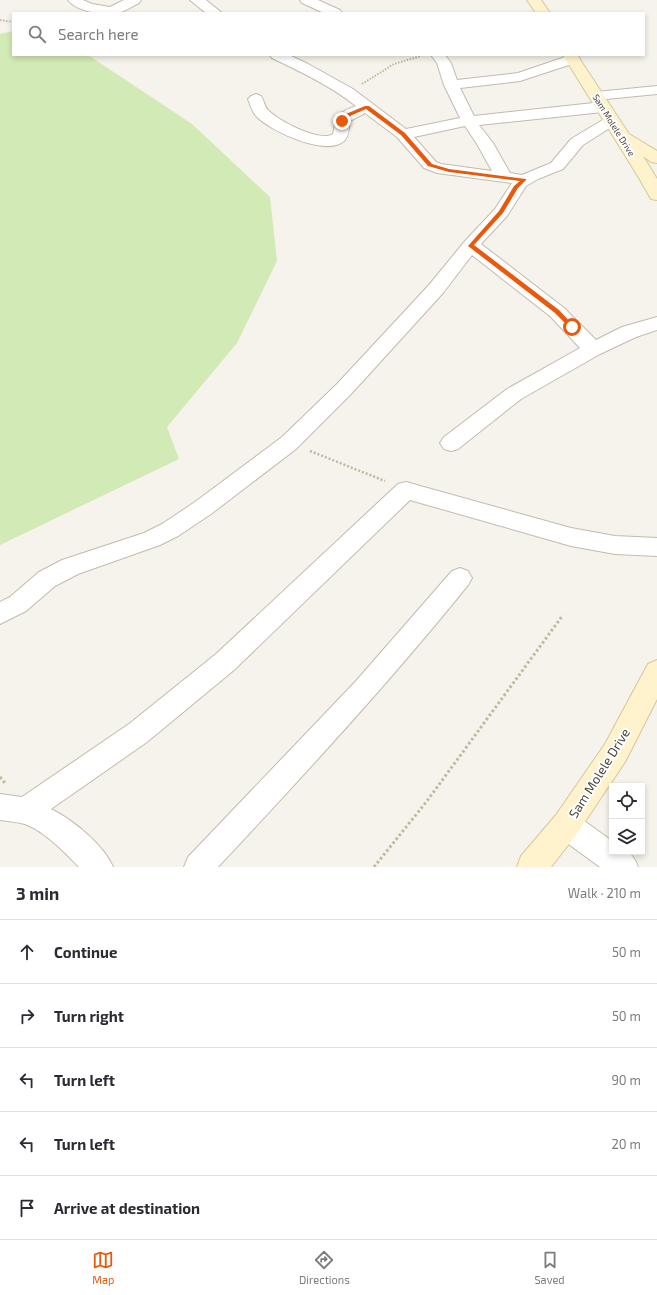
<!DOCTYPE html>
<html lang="en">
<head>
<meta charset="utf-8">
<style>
	:root { --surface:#fff; --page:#f7f7f7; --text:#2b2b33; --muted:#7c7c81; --line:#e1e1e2; --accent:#ea580c }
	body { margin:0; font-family:"Exo 2",sans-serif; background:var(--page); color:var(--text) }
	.controls { position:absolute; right:12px; bottom:12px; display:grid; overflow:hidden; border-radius:0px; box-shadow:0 2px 6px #0003 }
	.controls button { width:36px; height:36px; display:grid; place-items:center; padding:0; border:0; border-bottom:1px solid var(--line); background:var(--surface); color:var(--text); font:20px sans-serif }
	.stop { position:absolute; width:12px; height:12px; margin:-9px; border:3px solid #ea580c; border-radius:50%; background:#fff }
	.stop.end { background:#ea580c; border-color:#fff; box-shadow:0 1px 4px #0008 }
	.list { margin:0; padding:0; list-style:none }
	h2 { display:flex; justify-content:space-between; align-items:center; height:52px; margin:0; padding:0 16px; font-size:17px }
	h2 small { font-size:13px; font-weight:400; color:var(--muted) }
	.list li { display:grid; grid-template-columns:26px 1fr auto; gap:12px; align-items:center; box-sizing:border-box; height:64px; padding:0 16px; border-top:1px solid var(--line) }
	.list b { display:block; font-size:15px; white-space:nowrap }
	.list em { font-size:13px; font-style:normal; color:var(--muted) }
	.icon { flex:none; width:22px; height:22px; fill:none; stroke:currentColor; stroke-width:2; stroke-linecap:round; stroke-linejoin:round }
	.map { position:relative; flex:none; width:657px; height:867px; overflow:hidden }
	.search { position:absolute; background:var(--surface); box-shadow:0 2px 6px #0003; left:12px; right:12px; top:12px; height:44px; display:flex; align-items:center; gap:10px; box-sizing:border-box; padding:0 14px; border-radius:0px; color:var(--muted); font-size:15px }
	.sheet { height:372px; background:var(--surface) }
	nav { display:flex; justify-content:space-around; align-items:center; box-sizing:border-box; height:56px; border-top:1px solid var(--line); background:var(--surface); font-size:11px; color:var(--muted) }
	nav a { display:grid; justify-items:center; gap:2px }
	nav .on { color:var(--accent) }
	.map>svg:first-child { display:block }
	.green { fill:#d2eab5 }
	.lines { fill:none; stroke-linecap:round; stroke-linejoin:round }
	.street-casing { stroke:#c2bbae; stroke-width:2 }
	.secondary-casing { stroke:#d6c79b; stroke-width:2 }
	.path-far2 { stroke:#c4b79f; stroke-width:2; stroke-dasharray:1.5 1.5; stroke-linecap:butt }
	.path-far1 { stroke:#c4b79f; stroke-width:2.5; stroke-dasharray:2 2; stroke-linecap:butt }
	.path { stroke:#c4b79f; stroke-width:3; stroke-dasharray:2.5 2.5; stroke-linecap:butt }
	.street { fill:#fff; fill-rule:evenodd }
	.secondary { fill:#fff3cd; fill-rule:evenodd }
	.route { fill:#ea580c }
	.labels { text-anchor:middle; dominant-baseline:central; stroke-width:4; stroke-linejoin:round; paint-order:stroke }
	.far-street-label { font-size:9px; fill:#4b4439; stroke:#fff }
	.near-street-label { font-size:13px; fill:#4b4439; stroke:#fff }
</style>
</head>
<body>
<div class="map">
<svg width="657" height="867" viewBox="0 0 657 867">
	<rect width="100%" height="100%" fill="#f6f3ec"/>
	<path class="green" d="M13,31V55H88L192,124L270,197L277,261L237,343L167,427L179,459L0,545V34Z"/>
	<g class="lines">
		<g class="street-casing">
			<path id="street" d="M68,0H83L92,4L110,7L124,0H141L139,3C133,6 125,11 119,13C105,16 77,12 68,0Z
				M190,0H206L222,13H206Z
				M300,0H318L340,10L342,13H324L302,3Z
				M270,55H289L308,64L353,89L406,129L460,118L444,85L437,63L431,55H445L451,63L457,80L518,73L568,56H578L580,59L578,62L520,81L460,88L474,116L603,102L608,104L611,107L608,110L603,112L479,125L493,143L510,173L522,175L551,163L571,139L606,118L611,116L616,118L619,121L616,124L583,145L563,169L538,179L526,186L507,216L481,244L564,308L596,340L622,327L657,317V330L636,337L600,354L521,399L458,449L451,451L444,449L440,443L444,437L507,389L580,348L550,316L472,255L443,293L351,394L296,449L211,514L178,536L160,545L78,574L55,586L26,611L0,624V602L10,597L39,572L62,560L144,533L162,524L195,502L282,437L337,384L429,285L465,241L495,209L512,183L437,173L424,168L397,137L365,113L350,121C348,128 350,135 344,141C326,157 270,131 256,116C252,111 250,105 248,99L251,96L256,94L261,96C264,100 264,106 268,110C277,120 320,143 333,134C337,115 337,113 356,106C331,86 301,72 272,58ZM465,126L477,144L492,171L441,164L436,162L414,137Z
				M657,86V94L596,100L591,99L589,96L591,93L596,92Z
				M406,482L571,528L615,536L657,538V556L615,554L571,546L410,500L234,670L147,742L51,809C73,820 104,845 113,867H79C64,852 46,832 25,824C17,822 8,821 0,820V794L22,797L129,724L216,654L398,484Z
				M460,568L468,571L472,578L468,585C389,683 304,775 218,867H184L188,857L356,681L452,571Z
				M566,811L576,815L612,841V852C628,852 632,851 638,867H600L556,835L552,825L556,815Z"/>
		</g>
		<g class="secondary-casing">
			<path id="secondary" d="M527,0H541L550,13H536Z
				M563,55H577L629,134L657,151V163L651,162L643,156L657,179V200L651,199L639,178Z
				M657,660V699L625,762L576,835L551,867H517L521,856L556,815L605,744L648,664Z"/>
		</g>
		<path class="path-far2" d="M0,20L13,22
			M362,84L394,64L421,56"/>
		<path class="path-far1" d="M310,451L385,481"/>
		<path class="path" d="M0,777L5,783
			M374,867L427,801L563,615"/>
		<use href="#street" class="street"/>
		<use href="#secondary" class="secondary"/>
	</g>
	<path class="route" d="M365,106H369L405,133L432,164L449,169L526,179V180L518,188L503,213L474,245L559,310L574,326V328H570L555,313L468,246L499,211L514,186L520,181L449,172L428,166L401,135L366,109L350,116L344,122L340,121L346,114Z"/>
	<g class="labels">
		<g class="far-street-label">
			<text transform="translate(614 125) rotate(58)">Sam Molele Drive</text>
		</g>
		<g class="near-street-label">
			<text transform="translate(599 773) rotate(-58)">Sam Molele Drive</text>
		</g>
	</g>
</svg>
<div class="controls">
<button><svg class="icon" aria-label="locate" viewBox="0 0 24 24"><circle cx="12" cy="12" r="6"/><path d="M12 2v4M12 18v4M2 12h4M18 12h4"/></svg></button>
<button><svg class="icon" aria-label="layers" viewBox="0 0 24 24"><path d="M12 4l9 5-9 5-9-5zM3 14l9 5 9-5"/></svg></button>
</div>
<div class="stop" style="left:572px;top:327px"></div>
<div class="stop end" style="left:342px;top:121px"></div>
<div class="search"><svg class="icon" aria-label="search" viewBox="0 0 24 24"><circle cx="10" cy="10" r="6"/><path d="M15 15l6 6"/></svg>Search here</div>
</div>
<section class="sheet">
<h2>3 min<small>Walk · 210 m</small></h2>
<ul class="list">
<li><svg class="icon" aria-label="ahead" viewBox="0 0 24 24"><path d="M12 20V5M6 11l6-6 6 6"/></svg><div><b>Continue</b></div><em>50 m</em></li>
<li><svg class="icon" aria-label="right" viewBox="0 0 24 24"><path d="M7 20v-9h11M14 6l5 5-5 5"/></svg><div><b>Turn right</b></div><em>50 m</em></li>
<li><svg class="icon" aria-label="left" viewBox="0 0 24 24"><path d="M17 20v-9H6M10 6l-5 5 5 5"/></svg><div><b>Turn left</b></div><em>90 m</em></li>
<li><svg class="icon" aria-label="left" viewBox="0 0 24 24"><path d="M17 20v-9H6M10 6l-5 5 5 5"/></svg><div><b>Turn left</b></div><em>20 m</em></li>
<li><svg class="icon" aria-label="arrive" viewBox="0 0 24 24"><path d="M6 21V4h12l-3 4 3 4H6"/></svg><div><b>Arrive at destination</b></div></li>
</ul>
</section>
<nav>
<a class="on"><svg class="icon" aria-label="map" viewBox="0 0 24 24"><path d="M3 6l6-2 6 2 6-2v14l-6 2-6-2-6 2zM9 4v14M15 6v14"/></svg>Map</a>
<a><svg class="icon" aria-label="directions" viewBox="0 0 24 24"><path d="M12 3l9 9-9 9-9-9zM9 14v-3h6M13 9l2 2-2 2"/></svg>Directions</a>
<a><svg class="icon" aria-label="saved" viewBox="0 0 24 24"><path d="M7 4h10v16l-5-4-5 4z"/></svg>Saved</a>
</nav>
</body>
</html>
